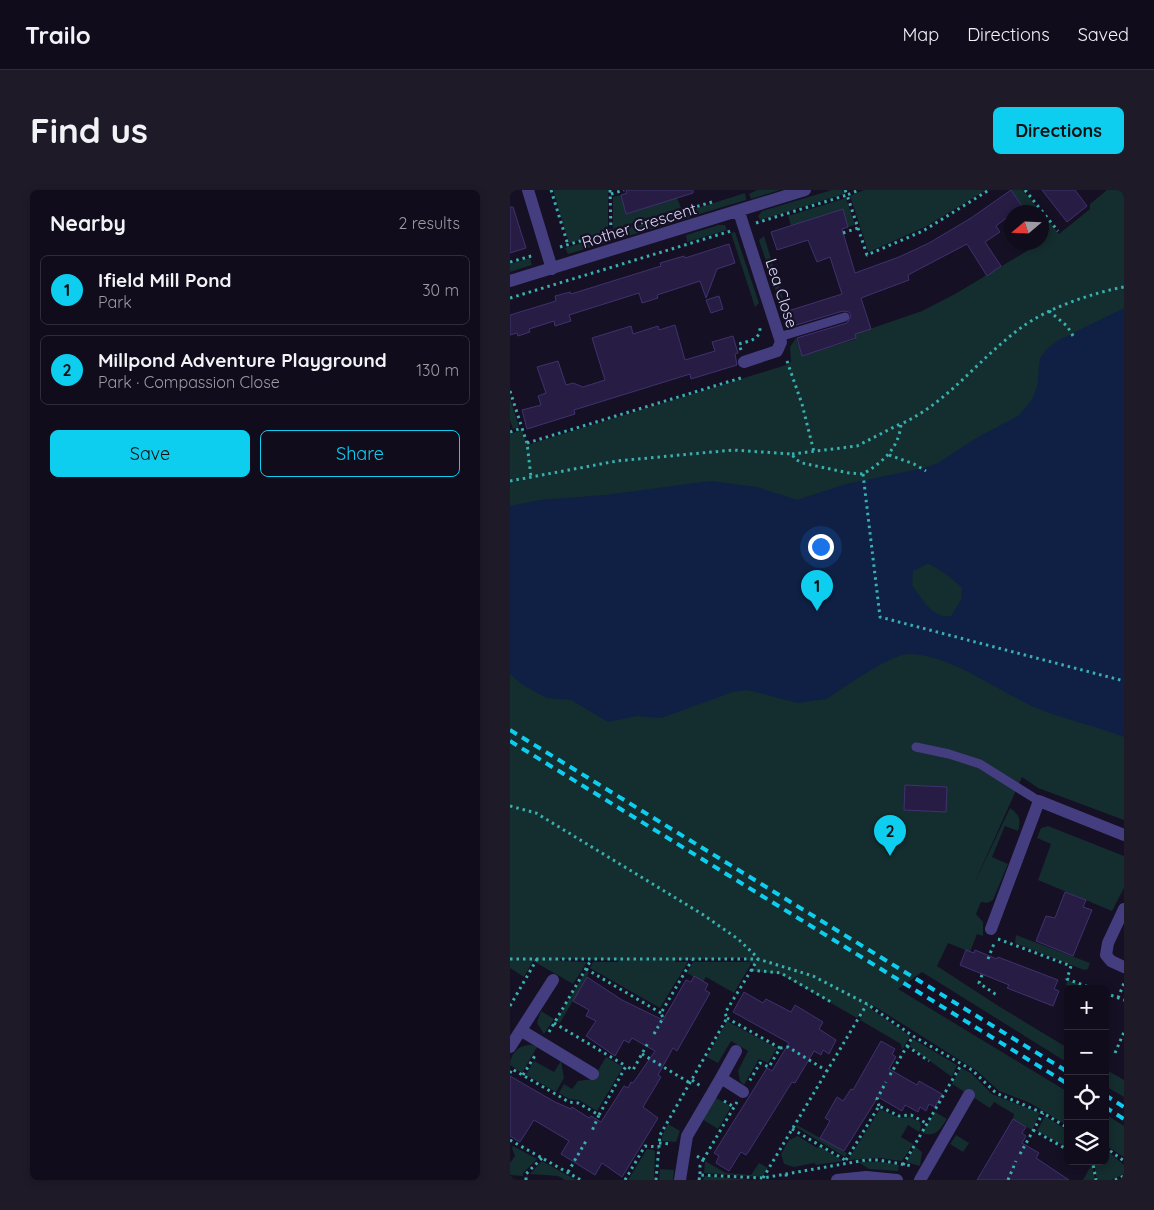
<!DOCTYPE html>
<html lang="en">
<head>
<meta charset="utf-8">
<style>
	:root { --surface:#100c1b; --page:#1e1a28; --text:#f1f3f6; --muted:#9c9ba3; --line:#302c3a; --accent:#0ecef0 }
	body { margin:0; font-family:Quicksand,sans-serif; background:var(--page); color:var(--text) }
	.controls { position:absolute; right:15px; bottom:15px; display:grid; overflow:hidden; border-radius:8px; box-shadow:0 2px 8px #0003 }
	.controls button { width:45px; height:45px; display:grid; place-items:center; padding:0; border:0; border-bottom:1px solid var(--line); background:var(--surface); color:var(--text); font:25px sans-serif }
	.compass { position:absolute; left:494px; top:15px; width:45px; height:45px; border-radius:50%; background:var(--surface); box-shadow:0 2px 8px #0003; rotate:251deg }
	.you { position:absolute; left:310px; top:356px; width:18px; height:18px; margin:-12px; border:4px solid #fff; border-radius:50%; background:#1a73e8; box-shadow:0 0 0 8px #1a73e833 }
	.badge { display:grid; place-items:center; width:32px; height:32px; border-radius:50%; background:var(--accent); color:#111; font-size:16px; font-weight:700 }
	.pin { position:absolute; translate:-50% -41px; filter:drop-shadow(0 1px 2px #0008) }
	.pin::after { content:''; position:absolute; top:26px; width:18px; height:15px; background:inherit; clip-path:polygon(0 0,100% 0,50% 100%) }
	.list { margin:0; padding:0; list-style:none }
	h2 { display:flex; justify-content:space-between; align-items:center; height:65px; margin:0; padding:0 20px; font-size:21px }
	h2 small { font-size:16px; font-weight:400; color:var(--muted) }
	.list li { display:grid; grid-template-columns:32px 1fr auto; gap:15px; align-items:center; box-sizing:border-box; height:70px; margin:0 10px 10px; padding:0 10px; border:1px solid var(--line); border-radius:8px }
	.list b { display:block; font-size:19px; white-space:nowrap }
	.list p { margin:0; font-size:16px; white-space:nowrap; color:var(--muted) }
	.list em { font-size:16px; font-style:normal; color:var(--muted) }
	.actions { display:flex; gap:10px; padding:15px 20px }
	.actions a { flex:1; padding:11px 0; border:1px solid var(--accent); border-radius:8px; text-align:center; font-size:18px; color:var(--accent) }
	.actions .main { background:var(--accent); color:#111 }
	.icon { flex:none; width:28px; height:28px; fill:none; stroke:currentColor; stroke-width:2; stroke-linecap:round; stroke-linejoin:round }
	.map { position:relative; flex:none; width:614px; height:990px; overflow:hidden; border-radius:8px }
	header { display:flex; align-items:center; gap:30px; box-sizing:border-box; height:70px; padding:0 25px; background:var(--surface); border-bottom:1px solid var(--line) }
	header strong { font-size:24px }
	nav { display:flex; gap:28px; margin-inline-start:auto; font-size:18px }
	.intro { display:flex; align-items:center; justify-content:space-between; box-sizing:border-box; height:120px; padding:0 30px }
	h1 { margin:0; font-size:35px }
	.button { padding:12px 22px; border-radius:8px; background:var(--accent); color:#111; font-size:18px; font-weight:700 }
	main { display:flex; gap:30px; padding:0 30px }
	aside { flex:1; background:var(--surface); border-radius:8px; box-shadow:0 2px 8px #0003 }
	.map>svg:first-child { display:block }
	.green { fill:#142d2e }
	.water { fill:#0f2044; fill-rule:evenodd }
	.building { fill:#271d44; stroke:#40316f }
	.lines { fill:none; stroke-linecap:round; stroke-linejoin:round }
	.path { stroke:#37b0af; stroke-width:3; stroke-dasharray:2.5 4; stroke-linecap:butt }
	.lane { stroke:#443e80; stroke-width:9 }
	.street { stroke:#443e80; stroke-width:12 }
	.rail { stroke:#0ecef0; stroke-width:4; stroke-dasharray:8 6; stroke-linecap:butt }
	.labels { text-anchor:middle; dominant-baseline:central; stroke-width:4.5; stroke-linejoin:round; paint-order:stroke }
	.street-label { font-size:16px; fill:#dcd6fd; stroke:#151024 }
</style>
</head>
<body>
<header>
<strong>Trailo</strong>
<nav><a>Map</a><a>Directions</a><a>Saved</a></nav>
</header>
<div class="intro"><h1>Find us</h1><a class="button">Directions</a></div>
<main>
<aside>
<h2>Nearby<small>2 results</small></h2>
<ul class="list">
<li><span class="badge">1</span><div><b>Ifield Mill Pond</b><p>Park</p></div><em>30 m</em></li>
<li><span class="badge">2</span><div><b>Millpond Adventure Playground</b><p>Park · Compassion Close</p></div><em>130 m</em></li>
</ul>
<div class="actions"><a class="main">Save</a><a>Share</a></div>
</aside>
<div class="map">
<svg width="614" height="990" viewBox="0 0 614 990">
	<rect width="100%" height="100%" fill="#151024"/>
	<path class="green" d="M43,0H98V41L59,53Z
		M247,0H270L241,9L239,4Z
		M322,0H332L334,4L250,30L248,26L252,21Z
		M354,0H476L415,37L361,61H358L340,6Z
		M501,0H513L531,22H517Z
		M597,0H614V630L528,598L512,587L464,694L500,618C510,625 511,630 508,641L495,636L482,667L498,674L483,710L477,713L471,712L466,724L473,732V746L467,744L460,762L438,753L427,776L490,817L558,858V873L412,782L388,799L558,902V936L520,913L489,901L467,881L364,816L361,819L400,846L392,860L391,854L350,830L353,824L347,828L270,784L242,781L246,776L234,768L166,770L165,772H178L150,818L80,778L83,772H108V770L50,769V771L77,772L63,794L23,771L14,787L0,778V244L12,240L17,255L276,175L281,172L280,157L286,148L292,166L346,149L345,144L412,121L445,104L532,52L536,48L532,41V23L549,44L580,19V14Z
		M235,3L236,10L186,25L185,19Z
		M111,5L116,24L167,8L171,18L103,39V7Z
		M336,8L345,35L338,37L333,19L281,36L278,26Z
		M181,20L182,27L105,50L104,43Z
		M209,35H215L217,40L177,52L176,45Z
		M225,42L249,113L245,117L221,43Z
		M99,45L102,51L58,64L55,58Z
		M254,46L277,121L281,133L276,132L249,50Z
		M20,68L22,75L0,82V74Z
		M0,208L9,237L3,239L0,230Z
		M538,636L614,666V698L602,721L528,690L541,654L527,648L531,638Z
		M506,745L580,773L578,779L574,780L505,753Z
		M183,772H239L241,774L224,803L196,787L193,792L177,783Z
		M76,781L79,783L50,833L46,831Z
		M558,790L581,799H566L556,795Z
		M31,821L44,829L34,844L27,833Z
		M217,831L267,858L258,873L249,869L234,895L230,891L228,881L238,861L221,851L208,873L197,867Z
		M403,849L447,875L442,887L399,856Z
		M22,855L27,857L12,883L0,875C0,863 10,854 22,855Z
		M96,867L113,877L87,921L69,910L59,909L49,903L54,894L62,899L68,891L83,889Z
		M24,871L44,882L51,871L54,888L46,902L16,885Z
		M451,878L461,883L482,904L530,923L522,940L503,929L504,924L484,912L480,918L442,894Z
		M595,879L614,890V907L595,896Z
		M206,908L219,915L220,919L208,939L192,929Z
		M370,919L389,928L400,927L410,932L411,937L409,942L398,935L391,947L403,954L392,971L369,968L338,970Z
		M425,922L437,929C430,939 426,948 412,943Z
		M595,924L614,936V967L595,955Z
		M535,926L558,941V958L527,941Z
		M158,934L170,941L166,952L152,951V946Z
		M287,935L337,963L335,967L286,937Z
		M446,945L459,953L453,962L440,954Z
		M288,946L307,958L309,956L333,971L306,975L304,973L284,977L274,974L271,964L279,950Z
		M3,956L27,969L13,983V986L0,985V973L5,966L2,958Z
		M405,956L412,962L410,976L396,972Z
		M137,959L144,960L145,962L144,990H118Z
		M595,959L614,975V984L601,990H587L584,973L581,971H595Z
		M32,971L66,990H55L48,986L20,984Z
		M195,971L216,983L241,985L249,973L258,978L252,987L194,983Z
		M348,972H373L389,975L388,981L359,979Z
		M582,974L585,990H573Z
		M150,979L164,980L163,990H149Z
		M195,986L241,990H247H193Z"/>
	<path class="water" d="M614,118V547C585,536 553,529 524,517C488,501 439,464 399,464C380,464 334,498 316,509L288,513L237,500L223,502L151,528L127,526L98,532L61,510L37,508L29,504L13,495L0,484V316L30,310L95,305L200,291L247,297L287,310L336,294L414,278L428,273L468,247L508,226L522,210L527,197L530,168L537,159L547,151ZM417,374C423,374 447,392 452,398L451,410L441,426C424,430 411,408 402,395L403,381Z"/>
	<path class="building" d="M116,0H183V3L116,24L111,5L117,3Z
		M501,0L512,16L486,36L490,42L475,52L491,76L477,86L457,54L398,85L399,90L351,108L361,139L345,144L346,148L292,166L287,148L337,133L341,126L339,122L333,121L283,136L278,121L332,104L320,67L307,72L298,50L267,60L261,42L333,19L338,37L332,39L345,83L389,67L419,53L461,28Z
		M532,0H565L577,16L557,32Z
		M0,17H3L16,58L0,63Z
		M219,54L225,73L207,79L196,108L190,91L147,105L148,108L132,113L129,103L59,125L61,131L45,136L44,131L19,139L20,142L8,146L7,143L0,145V125L46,111L45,106L60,102L61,104L151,76L150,73L174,66L175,68Z
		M209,106L213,119L201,123L196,110Z
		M165,135L175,170L205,161L202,152L223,146L228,163L225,164L227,175L181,189L180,184L64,220L65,224L17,239L12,220L31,215L28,206L36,203L27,177L48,171L56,195L63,193L73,197L95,190L82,148L121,136L123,144L148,136L149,140Z
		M395,595L437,597L436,622L394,620Z
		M555,702L576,710L573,717L582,720L563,766L526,751L536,726L545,728Z
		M456,760L464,763L465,760L487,769L488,767L548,790L544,799L549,801L543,816L497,798L499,795L450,775Z
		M184,786L198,794L195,800L200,803L167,861L163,858L148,885L151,887L133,917L148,928L112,987L92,973L85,985L51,964L59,951L24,930L10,952L0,946V886L45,912L61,919L62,917L79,928L81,926L91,932L114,896L118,898L121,892L123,893L145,861L122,848L119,853L114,850L105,866L76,846L86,831L76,826L79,820L63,811L77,787L112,810L153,830L176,790L181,792Z
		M234,802L253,813L256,809L281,822L285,815L313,832L309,839L326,850L319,864L313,860L311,865L304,861L285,893L282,892L239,961L236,965L231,962L219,981L206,973L209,966L204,963L257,878L262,881L279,853L223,822Z
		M371,851L385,859L382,864L386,867L379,879L407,895L409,891L432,904L425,917L419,914L416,921L410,917L408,922L395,915L392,921L368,907L334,961L310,948L320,931L315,928L327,907L333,911L341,899L343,900Z
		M503,929L516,937L512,943L516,946L512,953L529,963L526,968L559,990H467Z"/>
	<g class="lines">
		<path class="path" d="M41,0L58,55
			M100,0L101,42
			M335,0L337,5L349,0
			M515,0L548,41
			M101,4L114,0
			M246,33L337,5L357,65L413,41L479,0
			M333,43L348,38
			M50,57L202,12
			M0,72L25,65
			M0,108L221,41
			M539,121L557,136L565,149
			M231,160L229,154C239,151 250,150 250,138
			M277,171L292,214L304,262
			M0,201L12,238
			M0,242L12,238L17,253L21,287
			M17,253L234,187
			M282,264L347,256L390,234
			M379,265L404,274L416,281
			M353,284L370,427L614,491
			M0,291L107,271L223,260L282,264L285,269L292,273L339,283L353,284C373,272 389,258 391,234C439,212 469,168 512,137C538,118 582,103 614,97
			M0,616L26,623L192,724L228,749L248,768
			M488,749L561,776L557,789L584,799
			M0,769H248L303,786L357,814L403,846L462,880L486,903L533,923L558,938
			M478,769L485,751
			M76,779L151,823
			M241,780L271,783L321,812
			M472,785L469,793L488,806
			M595,803L614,810
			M608,808L614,793
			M0,816L27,769
			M217,828L270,858L259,877L250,873L239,892
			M44,833L116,876
			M39,842L81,770
			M144,844L153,828L151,823L182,770
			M397,856L419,871
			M270,858L278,857L317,881
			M605,863L614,842
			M132,864L180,893
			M0,883L2,879L59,912L68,913L89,925L81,943
			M13,885L26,864
			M380,885L403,846
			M182,890L192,897
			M214,911L224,917
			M369,916L367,909L376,892
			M89,925L116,876L123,880L139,851
			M282,939L335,970
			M523,940L558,960
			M0,950L71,990
			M149,953L161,954
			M595,957L614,971
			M510,964L533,923
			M187,966L193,970L190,976V985
			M193,970L227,912
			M336,970L369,916L389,926L401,925L416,933
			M579,971L583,974L586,990
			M393,975L451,875
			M58,982L76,951
			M276,984L277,990
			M253,988L357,814
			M16,990V984L32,968
			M115,990L135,956L149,957
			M146,990L150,945L217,828L215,823L248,769
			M189,990L190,985L253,988L356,970H369L402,976
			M498,990L506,971
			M605,990L614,986"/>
		<path class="lane" d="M269,147L335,127
			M406,557L439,564L470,574L529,611"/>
		<path class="street" d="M18,0L42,79
			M229,22L271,152L267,161L234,172
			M0,91L295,0
			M614,719L598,753L596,765L601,771L614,777
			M481,739L529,611L614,645
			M12,841L83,884
			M0,857L43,790
			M226,861L211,888L233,902
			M170,990L177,946L211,888
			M327,990L356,987L387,990
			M410,990L459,905"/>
		<path class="rail" d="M0,540L558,882
			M0,551L558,894
			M595,905L614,917
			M595,917L614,929"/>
	</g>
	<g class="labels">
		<g class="street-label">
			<text transform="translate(129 35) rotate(-17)">Rother Crescent</text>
			<text transform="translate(272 103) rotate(72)">Lea Close</text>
		</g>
	</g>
</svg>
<div class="controls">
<button>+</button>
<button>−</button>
<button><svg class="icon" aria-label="locate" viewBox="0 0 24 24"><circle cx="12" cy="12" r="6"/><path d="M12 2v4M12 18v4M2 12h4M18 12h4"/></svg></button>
<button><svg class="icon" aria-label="layers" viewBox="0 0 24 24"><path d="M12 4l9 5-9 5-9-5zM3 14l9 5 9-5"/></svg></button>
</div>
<svg class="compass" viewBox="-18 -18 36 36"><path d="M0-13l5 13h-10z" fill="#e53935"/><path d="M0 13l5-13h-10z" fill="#9c9ba3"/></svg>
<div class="you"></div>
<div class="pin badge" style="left:307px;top:421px">1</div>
<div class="pin badge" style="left:380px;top:666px">2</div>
</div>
</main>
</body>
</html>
